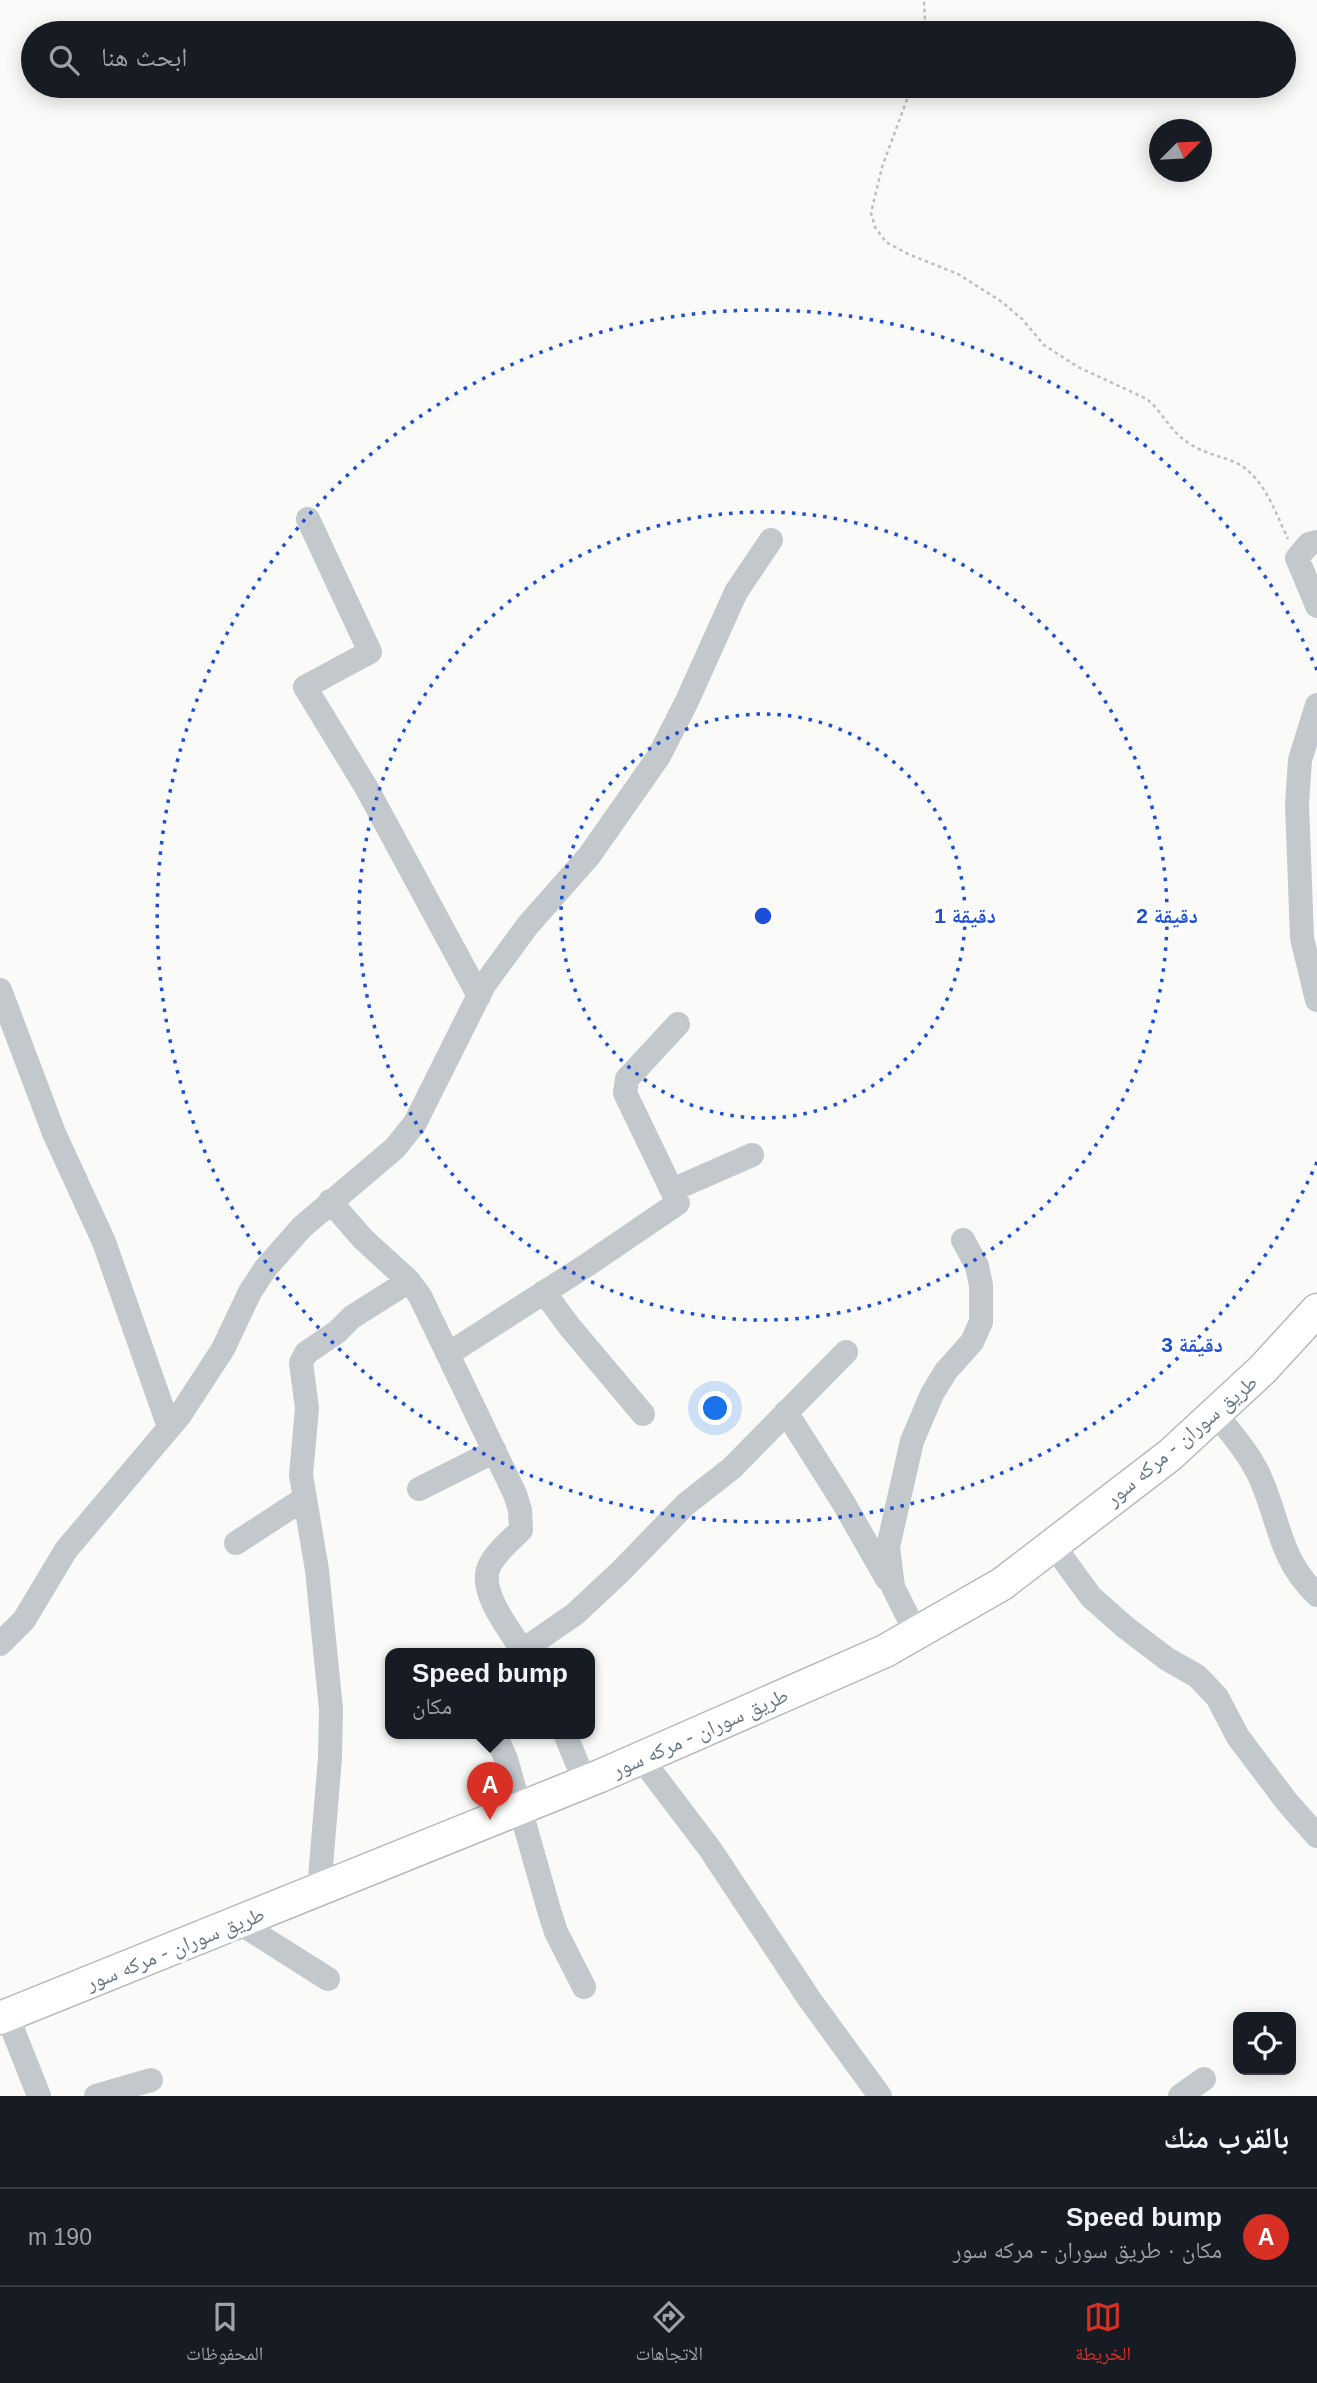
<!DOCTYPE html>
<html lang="ar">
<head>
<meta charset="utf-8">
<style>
	:root { --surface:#171b24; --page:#20242c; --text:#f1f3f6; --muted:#9ea1a6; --line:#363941; --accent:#d93025 }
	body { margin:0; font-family:Helvetica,"Noto Naskh Arabic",sans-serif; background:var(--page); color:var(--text); direction:rtl }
	.controls { position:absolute; right:21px; bottom:21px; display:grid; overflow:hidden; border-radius:14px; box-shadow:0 4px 18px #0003 }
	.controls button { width:63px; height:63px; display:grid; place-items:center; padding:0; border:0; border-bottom:2px solid var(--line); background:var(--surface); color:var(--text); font:35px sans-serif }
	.compass { position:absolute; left:1149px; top:119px; width:63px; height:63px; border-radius:50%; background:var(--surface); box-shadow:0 4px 18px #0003; rotate:66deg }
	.you { position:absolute; left:716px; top:1409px; width:24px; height:24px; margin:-18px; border:5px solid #fff; border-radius:50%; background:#1a73e8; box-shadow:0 0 0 10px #1a73e833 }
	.badge { display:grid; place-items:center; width:46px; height:46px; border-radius:50%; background:var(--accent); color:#fff; font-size:23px; font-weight:700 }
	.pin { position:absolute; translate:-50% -58px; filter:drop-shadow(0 2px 4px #0008) }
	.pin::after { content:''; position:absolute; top:37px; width:24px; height:21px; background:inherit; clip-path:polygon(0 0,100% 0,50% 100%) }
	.popup { position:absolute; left:385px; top:1648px; width:210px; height:91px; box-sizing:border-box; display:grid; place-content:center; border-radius:14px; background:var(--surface); filter:drop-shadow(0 2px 5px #0005); font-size:23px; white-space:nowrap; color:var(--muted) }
	.popup b { font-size:26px; color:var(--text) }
	.popup::after { content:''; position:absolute; left:50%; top:100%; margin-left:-14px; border:14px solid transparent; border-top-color:var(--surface) }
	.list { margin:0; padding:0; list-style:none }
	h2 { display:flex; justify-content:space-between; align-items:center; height:91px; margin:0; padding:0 28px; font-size:30px }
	h2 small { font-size:23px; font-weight:400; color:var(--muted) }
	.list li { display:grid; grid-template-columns:46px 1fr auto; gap:21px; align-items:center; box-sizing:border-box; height:98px; padding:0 28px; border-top:2px solid var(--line) }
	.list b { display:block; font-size:26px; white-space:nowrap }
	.list p { margin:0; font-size:23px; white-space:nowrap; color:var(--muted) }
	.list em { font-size:23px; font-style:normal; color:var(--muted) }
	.icon { flex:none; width:38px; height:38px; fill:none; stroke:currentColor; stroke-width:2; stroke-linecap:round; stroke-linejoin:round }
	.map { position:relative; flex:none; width:1317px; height:2096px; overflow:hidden; direction:ltr }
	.search { position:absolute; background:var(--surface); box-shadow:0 4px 18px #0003; left:21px; right:21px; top:21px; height:77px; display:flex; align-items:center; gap:18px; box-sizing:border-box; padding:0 24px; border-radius:38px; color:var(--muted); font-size:26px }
	.sheet { height:189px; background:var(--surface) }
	nav { display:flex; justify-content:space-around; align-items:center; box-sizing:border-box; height:98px; border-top:2px solid var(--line); background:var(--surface); font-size:19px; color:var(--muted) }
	nav a { display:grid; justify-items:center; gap:4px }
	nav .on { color:var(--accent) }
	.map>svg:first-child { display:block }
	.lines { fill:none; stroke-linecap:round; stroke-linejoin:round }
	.major-casing { stroke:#b5babe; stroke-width:35 }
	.path { stroke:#bbbfc2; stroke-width:2.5; stroke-dasharray:3.5 3.5; stroke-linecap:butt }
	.minor { stroke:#c3c8cc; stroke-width:24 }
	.major { stroke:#fff; stroke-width:32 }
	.ring { fill:none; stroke:#1d4ed8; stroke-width:3.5; stroke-dasharray:3.5 7 }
	.labels { text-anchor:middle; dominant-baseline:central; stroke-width:7; stroke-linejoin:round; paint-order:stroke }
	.street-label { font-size:21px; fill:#657683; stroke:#fff }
	.centre { fill:#1d4ed8; stroke:#fff; stroke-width:3.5 }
	.ring-label { font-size:21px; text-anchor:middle; font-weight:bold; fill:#1d4ed8; stroke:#fff; stroke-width:7; stroke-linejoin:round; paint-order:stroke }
</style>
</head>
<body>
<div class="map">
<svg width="1317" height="2096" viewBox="0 0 1317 2096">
	<rect width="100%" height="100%" fill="#fafaf8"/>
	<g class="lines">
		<g class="major-casing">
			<path id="major" d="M0,2018L600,1776L885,1651L1002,1584L1170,1455L1263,1369L1317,1310"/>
		</g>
		<path class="path" d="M923,33L925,23L924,0
			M912,86L882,167L871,213L875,227L886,242L908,254L958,274L1002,302L1022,319L1044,345L1078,367L1147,399C1161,411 1169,428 1183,439C1199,452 1214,454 1232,461C1263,473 1275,512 1288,539"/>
		<path class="minor" d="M308,519L370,652L305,687L366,787L479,996
			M1317,542L1309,544L1297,558L1317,606
			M1317,705L1300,760L1297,804L1302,938L1317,1000
			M0,990L54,1133L104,1242L169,1427
			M672,1190L752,1155
			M330,1201L363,1239L409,1281L420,1296L515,1494L520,1510L521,1530C510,1541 495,1553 489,1567C478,1592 511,1632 525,1654
			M544,1292L569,1326L643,1414
			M448,1354L587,1265L678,1203L625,1093L627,1079L678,1024
			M786,1412L843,1502L887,1579
			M1215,1413C1231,1433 1248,1452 1259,1475C1280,1520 1278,1558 1317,1595
			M419,1489L495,1451
			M236,1543L305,1498
			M1053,1545L1091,1597L1125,1627L1167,1659L1197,1676L1217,1697L1238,1737L1287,1802L1317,1836
			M916,1633L893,1587L888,1547L912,1441L932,1394L946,1371L972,1342L981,1322V1285L977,1266L963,1240
			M0,1644L24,1620L66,1550L180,1415L223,1349L250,1292L265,1269L302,1227L395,1148L415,1123L484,985L528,925L589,856L659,756L687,701L736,592L771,540
			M523,1650L575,1614L620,1572L686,1504L732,1468L846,1352
			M495,1734L506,1759L549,1910L556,1932L584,1987
			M565,1734L585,1782
			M641,1758L710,1849L810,2000L880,2096
			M319,1890L330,1758L331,1709L317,1570L301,1475L307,1408L301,1363L306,1353L337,1332L352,1317L409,1281
			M238,1922L328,1979
			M7,2015L39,2096
			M96,2096L151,2080
			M1180,2096L1204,2079"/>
		<use href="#major" class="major"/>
	</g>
	<g class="ring">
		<circle cx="763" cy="916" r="202"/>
		<circle cx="763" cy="916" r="404"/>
		<path d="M1317 1162A606 606 0 1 1 1317 670"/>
	</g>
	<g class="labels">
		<g class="street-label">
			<text transform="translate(1181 1440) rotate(-40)">طريق سوران - مركه سور</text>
			<text transform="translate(700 1732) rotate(-24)">طريق سوران - مركه سور</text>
			<text transform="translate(175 1948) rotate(-22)">طريق سوران - مركه سور</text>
		</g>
	</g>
	<circle cx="763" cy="916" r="10" class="centre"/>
	<g class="ring-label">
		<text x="965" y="923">1 دقيقة</text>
		<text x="1167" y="923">2 دقيقة</text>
		<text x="1192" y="1352">3 دقيقة</text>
	</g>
</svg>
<div class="controls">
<button><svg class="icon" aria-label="locate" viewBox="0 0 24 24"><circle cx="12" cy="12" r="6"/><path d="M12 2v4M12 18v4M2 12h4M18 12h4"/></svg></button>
</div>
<svg class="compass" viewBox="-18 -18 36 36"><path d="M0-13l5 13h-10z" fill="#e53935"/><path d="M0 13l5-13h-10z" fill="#9ea1a6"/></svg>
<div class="you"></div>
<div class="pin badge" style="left:490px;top:1820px">A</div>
<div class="popup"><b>Speed bump</b>مكان</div>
<div class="search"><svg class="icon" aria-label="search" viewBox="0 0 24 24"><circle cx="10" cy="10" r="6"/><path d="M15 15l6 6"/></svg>ابحث هنا</div>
</div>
<section class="sheet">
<h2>بالقرب منك<small></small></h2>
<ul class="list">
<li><span class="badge">A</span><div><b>Speed bump</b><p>مكان · طريق سوران - مركه سور</p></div><em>190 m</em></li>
</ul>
</section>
<nav>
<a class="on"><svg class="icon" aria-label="map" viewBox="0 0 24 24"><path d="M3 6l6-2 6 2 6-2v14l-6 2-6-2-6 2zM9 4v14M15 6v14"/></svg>الخريطة</a>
<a><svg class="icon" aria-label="directions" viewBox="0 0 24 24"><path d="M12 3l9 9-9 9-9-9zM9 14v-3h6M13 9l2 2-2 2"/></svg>الاتجاهات</a>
<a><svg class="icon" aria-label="saved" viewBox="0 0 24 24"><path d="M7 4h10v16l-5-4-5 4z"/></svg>المحفوظات</a>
</nav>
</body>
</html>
